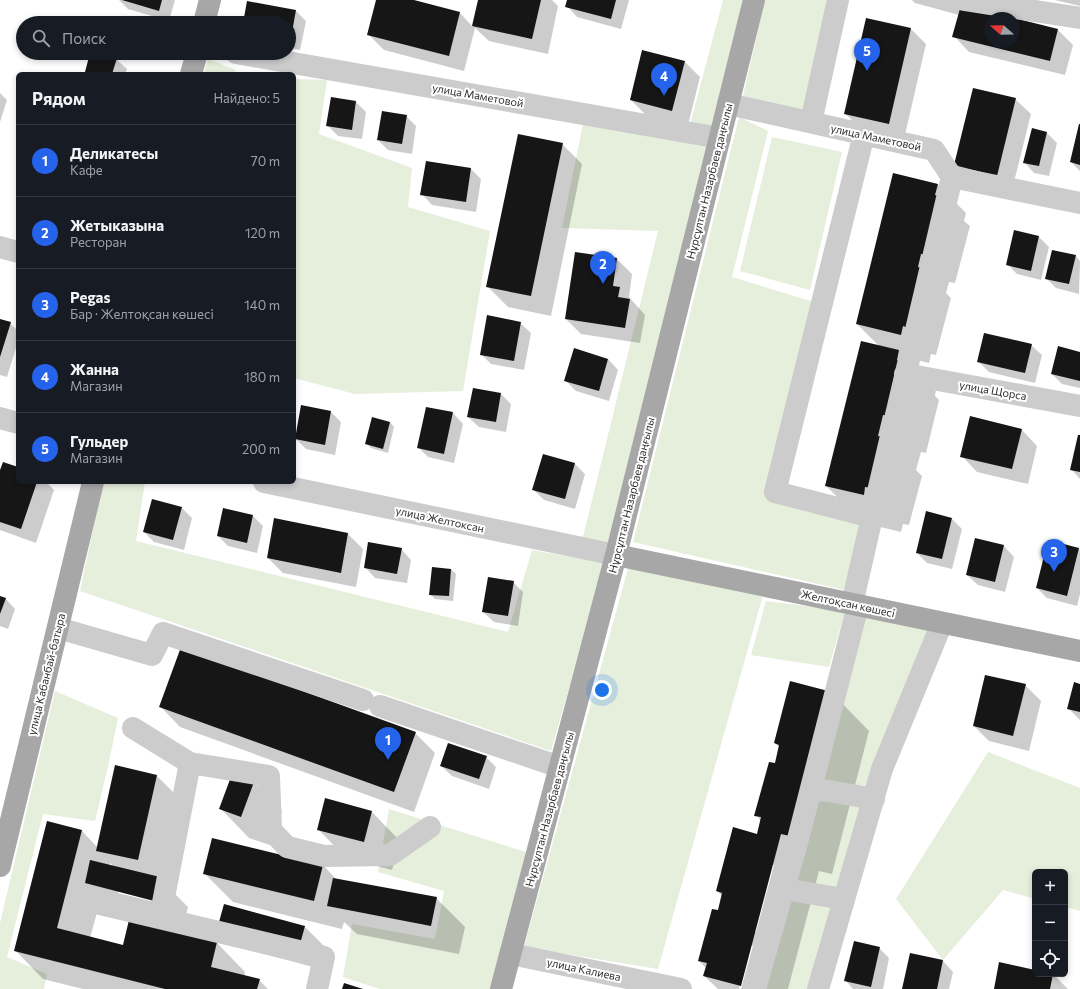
<!DOCTYPE html>
<html lang="ru">
<head>
<meta charset="utf-8">
<style>
	:root { --surface:#171b24; --page:#242831; --text:#f1f3f6; --muted:#9ea1a6; --line:#363941; --accent:#2563eb }
	body { margin:0; font-family:Commissioner,sans-serif; background:var(--page); color:var(--text) }
	.controls { position:absolute; right:12px; bottom:12px; display:grid; overflow:hidden; border-radius:6px; box-shadow:0 2px 6px #0003 }
	.controls button { width:36px; height:36px; display:grid; place-items:center; padding:0; border:0; border-bottom:1px solid var(--line); background:var(--surface); color:var(--text); font:20px sans-serif }
	.compass { position:absolute; left:984px; top:12px; width:36px; height:36px; border-radius:50%; background:var(--surface); box-shadow:0 2px 6px #0003; rotate:290deg }
	.you { position:absolute; left:602px; top:690px; width:14px; height:14px; margin:-10px; border:3px solid #fff; border-radius:50%; background:#1a73e8; box-shadow:0 0 0 6px #1a73e833 }
	.badge { display:grid; place-items:center; width:26px; height:26px; border-radius:50%; background:var(--accent); color:#fff; font-size:13px; font-weight:700 }
	.pin { position:absolute; translate:-50% -33px; filter:drop-shadow(0 1px 2px #0008) }
	.pin::after { content:''; position:absolute; top:21px; width:14px; height:12px; background:inherit; clip-path:polygon(0 0,100% 0,50% 100%) }
	.list { margin:0; padding:0; list-style:none }
	h2 { display:flex; justify-content:space-between; align-items:center; height:52px; margin:0; padding:0 16px; font-size:17px }
	h2 small { font-size:13px; font-weight:400; color:var(--muted) }
	.list li { display:grid; grid-template-columns:26px 1fr auto; gap:12px; align-items:center; box-sizing:border-box; height:72px; padding:0 16px; border-top:1px solid var(--line) }
	.list b { display:block; font-size:15px; white-space:nowrap }
	.list p { margin:0; font-size:13px; white-space:nowrap; color:var(--muted) }
	.list em { font-size:13px; font-style:normal; color:var(--muted) }
	.icon { flex:none; width:22px; height:22px; fill:none; stroke:currentColor; stroke-width:2; stroke-linecap:round; stroke-linejoin:round }
	.map { position:relative; flex:none; width:1080px; height:989px; overflow:hidden }
	.search { position:absolute; background:var(--surface); box-shadow:0 2px 6px #0003; left:16px; top:16px; width:280px; height:44px; display:flex; align-items:center; gap:10px; box-sizing:border-box; padding:0 14px; border-radius:22px; color:var(--muted); font-size:15px }
	.panel { position:absolute; background:var(--surface); box-shadow:0 2px 6px #0003; left:16px; top:72px; width:280px; height:412px; border-radius:6px }
	.map>svg:first-child { display:block }
	.green { fill:#e6eedc }
	.shadow { fill:#0003; fill-rule:evenodd }
	.building { fill:#161616 }
	.lines { fill:none; stroke-linecap:round; stroke-linejoin:round }
	.minor { stroke:#ccc; stroke-width:22 }
	.major { stroke:#a7a7a7; stroke-width:22 }
	.labels { text-anchor:middle; dominant-baseline:central; stroke-width:4; stroke-linejoin:round; paint-order:stroke }
	.street-label { font-size:11px; fill:#2f2f2f; stroke:#fff }
</style>
</head>
<body>
<div class="map">
<svg width="1080" height="989" viewBox="0 0 1080 989">
	<rect width="100%" height="100%" fill="#fff"/>
	<path class="green" d="M723,0H751L611,543L583,537L658,231L562,228L583,124L688,132Z
		M765,0H829L807,110L742,100Z
		M208,59L236,70L234,74H204Z
		M294,79L327,80L319,134L412,168L408,207L490,231L463,391L355,394L294,378Z
		M739,117L768,131L732,277L814,302L768,498L861,523L844,590L633,542Z
		M772,137L842,152L810,290L740,271Z
		M103,482H145L136,541L508,632L532,550L605,563L551,751L80,591Z
		M629,565L763,595L658,969L524,947Z
		M766,601L845,611L829,667L751,655Z
		M863,615L932,627L869,791L820,785Z
		M55,691L118,718L109,762L95,821L43,814L7,957L47,974L44,989H0V923Z
		M988,752L1080,788V911L1065,907V872H1035V899L1003,890L943,960L896,899Z
		M816,801L861,804L837,892L795,885Z
		M389,809L529,853L492,989H380L343,977L352,924L435,939L444,891L378,872Z
		M790,899L835,907L810,989H760Z"/>
	<path class="shadow" d="M119,0H175L169,21L128,9Z
		M378,0H410L460,13L473,27L479,0H552L558,6L548,54L489,41L475,28L464,71L384,50L369,35Z
		M568,0H629L621,29L577,17L567,6Z
		M912,0H961L990,18V42H1014L1057,29L1073,45L1065,75L969,52L954,36L959,15L915,3Z
		M1055,0H1080V6Z
		M296,11L306,21L300,50L289,48V23H244Z
		M911,29L926,44L904,139L860,129L845,113Z
		M91,53H97L116,59L127,69L125,74H88L86,71Z
		M685,62L700,77L688,125L646,115L631,100Z
		M0,93L7,100L0,122Z
		M331,99L356,102L366,112L362,139L338,136L327,125Z
		M1015,99L1031,114L1012,190L970,180L955,165Z
		M406,116L416,126L412,154L388,150L378,140Z
		M1080,127V171L1071,162Z
		M1047,133L1057,143L1049,176L1034,173L1024,162Z
		M562,144L582,164L551,316L508,307L488,287Z
		M427,162L471,169L481,179L476,212L432,205L422,194Z
		M938,185L966,213L964,221L970,226L955,283L949,282L946,293L951,298L936,355L931,354L929,363L904,357L936,389L935,396L939,400L926,453L921,452L916,470L922,476L909,525L903,524L901,532L864,523L826,486L880,347L857,324Z
		M1039,237L1049,247L1041,280L1017,274L1007,264Z
		M1076,256L1080,261L1079,294L1056,288L1046,278Z
		M617,259L632,274L629,297L645,315L640,343L581,334L566,319Z
		M0,320L10,323L18,331V341L7,377L0,375Z
		M520,323L531,333L524,370L491,364L481,354Z
		M1031,345L1042,355L1035,383L989,372L978,361Z
		M575,349L608,359L618,370L609,401L576,391L565,380Z
		M1080,353V388L1062,384L1052,374Z
		M501,394L511,404L506,432L479,427L468,417Z
		M331,412L341,422L335,455L306,449L296,439Z
		M453,413L463,424L454,463L428,457L418,447Z
		M390,422L394,427L388,453L371,448L366,443Z
		M1022,430L1037,446L1028,484L977,472L962,456Z
		M1080,436V479L1071,469Z
		M575,464L585,474L575,509L544,500L534,490Z
		M18,468V482H46L54,490L36,543L0,530V473Z
		M153,500L182,508L192,518L184,550L154,542L144,532Z
		M253,516L263,526L257,553L228,546L218,536Z
		M952,519L962,529L952,569L927,563L917,553Z
		M275,520L348,534L363,549L356,587L283,573L268,558Z
		M976,540L1004,546L1014,557L1005,592L978,585L967,575Z
		M401,549L411,560L407,583L375,578L365,567Z
		M1079,549L1080,550V594L1077,606L1047,598L1037,588Z
		M451,569L456,574L453,601L435,599L430,594Z
		M513,582L523,592L518,626L494,622L483,612Z
		M0,597L5,598L15,609L8,629L0,626Z
		M1025,685L1041,701L1029,751L989,741L974,726Z
		M1080,685V720L1069,709Z
		M832,693L869,731L832,874L819,871L788,989H741L753,946H750L739,989H718L704,976L706,968L699,961L718,912L722,896L717,891L758,835L761,821L756,815L775,765L780,748L775,743ZM772,865H774L756,932H754Z
		M160,706L415,733L435,753L414,812L180,727Z
		M486,757L496,767L489,789L452,776L441,766Z
		M116,766L157,776L185,804L167,886L188,907L183,928L101,898L90,938L123,946L129,921L217,943L245,972L244,977L259,980L268,989H83L43,979L15,950L47,823L82,831L98,848ZM110,863L114,867L109,866ZM118,891L160,901L159,903L118,893Z
		M254,782L282,811L270,845L249,838L221,809Z
		M326,800L372,812L400,841L392,870L346,858L318,829Z
		M323,865L336,879L436,898L465,927L459,954L357,934L344,922L342,929L233,902L205,874Z
		M304,926L333,955L328,971L249,950Z
		M879,948L889,958L883,989H853L846,981Z
		M943,961L953,972L949,989H904Z
		M1035,971V974H1053L1068,989H995Z"/>
	<path class="building" d="M122,0H162L159,11Z
		M376,0H414L460,12L449,56L367,35Z
		M478,0H541L532,39L472,26Z
		M567,0H616L611,19L565,7Z
		M247,1L296,10L290,43L289,23H243Z
		M961,5L1013,18H990V42H1014V18L1058,29L1050,61L952,37Z
		M866,18L911,28L889,124L844,114Z
		M642,50L685,61L672,111L630,100Z
		M90,53H100L117,58L112,74H93L85,72Z
		M973,88L1016,98L997,176L954,165Z
		M331,97L356,101L352,130L326,126Z
		M382,111L407,115L402,144L377,140Z
		M1079,124H1080V165L1070,162Z
		M1032,128L1047,132L1039,166L1023,163Z
		M518,134L563,143L531,296L486,287Z
		M426,161L471,168L466,202L420,195Z
		M893,173L938,184L935,195L942,197L927,255L921,254L918,267L923,268L908,328L903,326L901,335L856,324Z
		M1014,230L1039,236L1031,271L1006,265Z
		M1052,250L1076,255L1069,284L1045,279Z
		M575,252L617,258L613,286L620,287L618,297L630,299L625,328L565,319Z
		M487,315L521,322L514,361L480,355Z
		M0,319L11,322L0,357Z
		M984,333L1032,344L1025,373L977,362Z
		M861,341L899,350L897,360L902,362L889,416L883,415L878,436L884,437L872,488L865,487L864,495L825,486Z
		M1058,346L1080,352V381L1051,374Z
		M574,348L608,359L599,391L564,381Z
		M473,388L501,393L496,422L467,417Z
		M301,405L331,411L325,445L295,439Z
		M426,407L453,412L444,454L417,448Z
		M970,416L1022,429L1012,469L960,457Z
		M372,417L390,422L383,449L365,444Z
		M1078,435H1080V472L1070,470Z
		M543,454L575,463L565,499L532,490Z
		M3,462L18,467V482H37L21,529L0,522V470Z
		M152,499L182,507L173,540L143,532Z
		M223,508L253,515L247,543L217,536Z
		M926,511L952,518L942,559L916,553Z
		M274,518L348,533L341,573L267,558Z
		M975,538L1004,545L995,582L966,575Z
		M1048,540L1079,548L1067,596L1036,588Z
		M368,542L402,548L397,574L364,568Z
		M432,567L451,569L449,596L429,595Z
		M488,577L514,581L508,616L482,612Z
		M0,596L6,598L0,614Z
		M181,647L416,732L394,792L159,707Z
		M985,675L1026,684L1013,736L973,726Z
		M790,681L832,692L794,837L781,834L741,986L703,976L707,963L698,961L712,909L718,910L722,893L716,891L733,827L757,834L761,817L754,816L769,762L775,763L779,745L774,743Z
		M1074,682L1080,684V712L1067,709Z
		M448,743L487,756L479,779L440,766Z
		M115,765L157,775L138,860L96,851Z
		M232,774L254,782L241,817L219,809Z
		M325,798L372,811L364,842L317,830Z
		M47,821L82,830L57,928L123,945L129,920L217,942L211,967L260,979L257,989H165L14,951Z
		M212,838L323,865L314,901L203,874Z
		M90,860L160,877L154,901L85,883Z
		M333,878L437,897L431,926L327,906Z
		M224,904L305,926L300,944L219,922Z
		M854,941L880,947L871,987L844,981Z
		M910,953L943,960L937,989H902Z
		M999,962L1035,970V974H1053L1050,989H994Z
		M344,983L363,989H342Z"/>
	<g class="lines">
		<path class="minor" d="M964,0L1080,18
			M236,53L720,138
			M728,104L934,150L952,177L1080,203
			M811,122L838,0
			M864,134L775,492L872,517L952,177
			M0,247L18,252
			M905,374L1080,406
			M0,418L18,423
			M264,482L616,555
			M852,604L872,517
			M58,628L152,655L163,633L363,700
			M380,706L560,767
			M133,728L190,763L269,776L271,830L287,847L324,856L390,855L430,827
			M812,788L874,799
			M784,889L844,899
			M79,899L324,957L317,989
			M160,918L190,763
			M511,954L681,989
			M755,989L797,843L858,605
			M818,989L882,769L942,623"/>
		<path class="major" d="M204,23L210,0
			M191,74L197,53
			M616,555L1080,651
			M0,866L93,482
			M501,989L616,555L754,0"/>
	</g>
	<g class="labels">
		<g class="street-label">
			<text transform="translate(478 95) rotate(10)">улица Маметовой</text>
			<text transform="translate(876 137) rotate(12)">улица Маметовой</text>
			<text transform="translate(709 181) rotate(-76)">Нұрсұлтан Назарбаев даңғылы</text>
			<text transform="translate(993 390) rotate(10)">улица Щорса</text>
			<text transform="translate(631 495) rotate(-76)">Нұрсұлтан Назарбаев даңғылы</text>
			<text transform="translate(440 519) rotate(12)">улица Желтоксан</text>
			<text transform="translate(848 603) rotate(12)">Желтоқсан көшесі</text>
			<text transform="translate(46 674) rotate(-76)">улица Кабанбай-батыра</text>
			<text transform="translate(549 809) rotate(-75)">Нұрсұлтан Назарбаев даңғылы</text>
			<text transform="translate(584 969) rotate(12)">улица Калиева</text>
		</g>
	</g>
</svg>
<div class="controls">
<button>+</button>
<button>−</button>
<button><svg class="icon" aria-label="locate" viewBox="0 0 24 24"><circle cx="12" cy="12" r="6"/><path d="M12 2v4M12 18v4M2 12h4M18 12h4"/></svg></button>
</div>
<svg class="compass" viewBox="-18 -18 36 36"><path d="M0-13l5 13h-10z" fill="#e53935"/><path d="M0 13l5-13h-10z" fill="#9ea1a6"/></svg>
<div class="you"></div>
<div class="pin badge" style="left:388px;top:760px">1</div>
<div class="pin badge" style="left:603px;top:284px">2</div>
<div class="pin badge" style="left:1054px;top:572px">3</div>
<div class="pin badge" style="left:664px;top:96px">4</div>
<div class="pin badge" style="left:867px;top:71px">5</div>
<div class="search"><svg class="icon" aria-label="search" viewBox="0 0 24 24"><circle cx="10" cy="10" r="6"/><path d="M15 15l6 6"/></svg>Поиск</div>
<section class="panel">
<h2>Рядом<small>Найдено: 5</small></h2>
<ul class="list">
<li><span class="badge">1</span><div><b>Деликатесы</b><p>Кафе</p></div><em>70 m</em></li>
<li><span class="badge">2</span><div><b>Жетыказына</b><p>Ресторан</p></div><em>120 m</em></li>
<li><span class="badge">3</span><div><b>Pegas</b><p>Бар · Желтоқсан көшесі</p></div><em>140 m</em></li>
<li><span class="badge">4</span><div><b>Жанна</b><p>Магазин</p></div><em>180 m</em></li>
<li><span class="badge">5</span><div><b>Гульдер</b><p>Магазин</p></div><em>200 m</em></li>
</ul>
</section>
</div>
</body>
</html>
